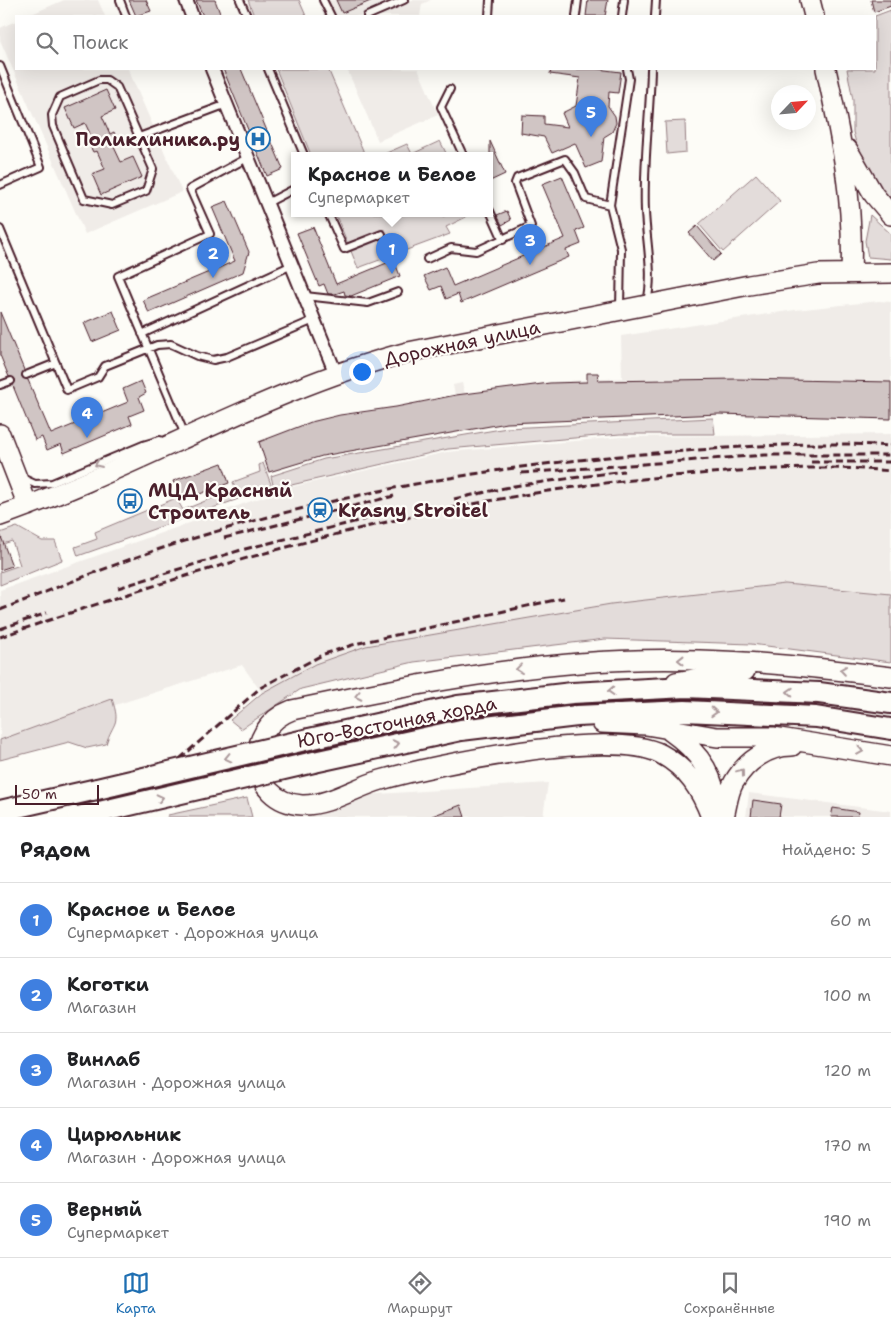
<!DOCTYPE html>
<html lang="ru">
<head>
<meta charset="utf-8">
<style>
	:root { --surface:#fff; --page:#f6f6f6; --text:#202124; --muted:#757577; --line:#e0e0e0; --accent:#1f6fb2 }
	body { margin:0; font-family:"Shantell Sans",sans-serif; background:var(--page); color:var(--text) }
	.compass { position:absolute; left:771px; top:85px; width:45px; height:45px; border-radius:50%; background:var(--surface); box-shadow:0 5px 20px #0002; rotate:64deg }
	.scale { position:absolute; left:15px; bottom:12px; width:84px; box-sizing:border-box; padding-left:5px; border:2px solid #4a1f2b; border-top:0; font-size:14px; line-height:18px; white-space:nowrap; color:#4a1f2b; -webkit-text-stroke:4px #fdfcf7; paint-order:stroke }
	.you { position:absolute; left:361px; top:371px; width:18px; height:18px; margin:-12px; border:4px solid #fff; border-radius:50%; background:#1a73e8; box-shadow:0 0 0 8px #1a73e833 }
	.badge { display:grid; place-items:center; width:32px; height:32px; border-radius:50%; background:var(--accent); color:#fff; font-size:16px; font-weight:700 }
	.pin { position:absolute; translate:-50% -41px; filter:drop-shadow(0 1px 2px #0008) }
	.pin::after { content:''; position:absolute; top:26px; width:18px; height:15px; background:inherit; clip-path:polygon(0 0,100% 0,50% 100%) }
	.popup { position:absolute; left:291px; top:152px; width:202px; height:65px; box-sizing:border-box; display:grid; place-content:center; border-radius:0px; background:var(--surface); filter:drop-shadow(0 1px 4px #0005); font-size:16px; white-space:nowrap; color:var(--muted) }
	.popup b { font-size:19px; color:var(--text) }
	.popup::after { content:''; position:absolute; left:50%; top:100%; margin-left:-10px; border:10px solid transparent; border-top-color:var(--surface) }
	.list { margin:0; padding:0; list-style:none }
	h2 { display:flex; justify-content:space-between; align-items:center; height:65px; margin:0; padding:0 20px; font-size:21px }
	h2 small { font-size:16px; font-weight:400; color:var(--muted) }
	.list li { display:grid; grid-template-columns:32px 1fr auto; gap:15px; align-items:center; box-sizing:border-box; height:75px; padding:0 20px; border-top:1px solid var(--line) }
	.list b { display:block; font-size:19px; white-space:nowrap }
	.list p { margin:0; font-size:16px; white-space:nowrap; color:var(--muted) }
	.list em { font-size:16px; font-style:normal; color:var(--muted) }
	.icon { flex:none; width:28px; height:28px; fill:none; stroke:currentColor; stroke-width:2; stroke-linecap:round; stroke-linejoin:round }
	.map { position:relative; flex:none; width:891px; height:817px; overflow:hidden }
	.search { position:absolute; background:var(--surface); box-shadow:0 5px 20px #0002; left:15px; right:15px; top:15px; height:55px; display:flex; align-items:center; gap:12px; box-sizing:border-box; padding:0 18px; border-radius:0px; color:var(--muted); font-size:19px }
	.sheet { height:440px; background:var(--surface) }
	nav { display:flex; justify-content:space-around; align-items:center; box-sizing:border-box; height:70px; border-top:1px solid var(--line); background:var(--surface); font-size:14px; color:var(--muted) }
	nav a { display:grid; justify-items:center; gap:2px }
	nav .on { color:var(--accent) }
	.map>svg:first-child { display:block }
	.built { fill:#f0ece8 }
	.green { fill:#e3dcda; stroke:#967e82 }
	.building { fill:#d0c5c4; stroke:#4a1f2b }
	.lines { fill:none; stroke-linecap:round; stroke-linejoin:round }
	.lane-casing { stroke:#4a1f2b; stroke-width:10 }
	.street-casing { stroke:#4a1f2b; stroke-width:16 }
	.secondary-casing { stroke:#4a1f2b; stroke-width:22 }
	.primary-casing { stroke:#4a1f2b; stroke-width:24 }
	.lane { stroke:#fdfcf7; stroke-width:6 }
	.street { stroke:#fdfcf7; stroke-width:12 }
	.secondary { stroke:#fdfcf7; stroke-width:19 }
	.primary { stroke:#fdfcf7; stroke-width:20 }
	.rail { stroke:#4a1f2b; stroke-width:3; stroke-dasharray:8 4; stroke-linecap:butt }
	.primary-bridge-casing { stroke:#4a1f2b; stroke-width:24; stroke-linecap:butt }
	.primary-bridge { stroke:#fdfcf7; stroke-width:20 }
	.oneway { stroke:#ac999b }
	.labels { text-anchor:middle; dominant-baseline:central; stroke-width:4.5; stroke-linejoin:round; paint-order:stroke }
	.poi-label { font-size:19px; font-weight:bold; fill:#4a1f2b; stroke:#fdfcf7; text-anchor:start }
	.street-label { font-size:19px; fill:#4a1f2b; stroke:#fdfcf7 }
</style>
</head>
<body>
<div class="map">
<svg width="891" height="817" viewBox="0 0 891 817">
	<rect width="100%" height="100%" fill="#fdfcf7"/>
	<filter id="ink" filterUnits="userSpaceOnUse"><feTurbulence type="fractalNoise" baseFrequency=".02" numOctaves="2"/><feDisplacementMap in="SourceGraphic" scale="10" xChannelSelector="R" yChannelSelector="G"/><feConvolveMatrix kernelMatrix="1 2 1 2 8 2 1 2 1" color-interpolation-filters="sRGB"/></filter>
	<g filter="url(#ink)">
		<path class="built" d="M64,0H98L105,16H27Z
			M317,0H431L422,4L420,16H324Z
			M16,21V69H128L182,192L85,234L0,40V28Z
			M347,69H418L438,115L378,141Z
			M879,301L891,302V420L719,415L508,424L322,456L268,473L258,441L311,421L455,396L453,385L462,383L465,394L550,382L622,378L621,336L795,310Z
			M891,434V594L785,584L611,604L366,646L315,664L262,693L242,665L109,707L0,747V590L291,487L447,452L622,437Z
			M548,783L543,817H301L363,795Z
			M749,793L891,811V817H746Z"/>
		<path class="green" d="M248,0H299L306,16H254Z
			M891,10V205L863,168L853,132V100L847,69H875V16Z
			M276,69H328L365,155H311Z
			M685,121L686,152L667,154L665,122Z
			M440,141L447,155H382L407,144L412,154Z
			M756,174L780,201L723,252L699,224Z
			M335,213H439L442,217L451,213H464L466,217L446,227L450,234L358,268Z
			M870,215L891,234V259L868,257L865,241Z
			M713,418L715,434H620L448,449L274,489L271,476L324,459L507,428Z
			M263,463L272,487L78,556L75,547L97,539L95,532L176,498L183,510L235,489L233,482L260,472L259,465Z
			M17,527L42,541H55L62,560L0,585V572L20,565L12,541L0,545V533Z
			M785,584L891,594V662L751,644L605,639L414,662L301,689L241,729L230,720L262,693L315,664L366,646L611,604Z
			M112,699C121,726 113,721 106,744L87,748L69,742L0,760V740Z
			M247,798L252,817H167L168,815Z"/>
		<path class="building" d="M129,0H146L151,11L136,16Z
			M196,0H215L221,16H203Z
			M336,0H373L342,13Z
			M588,0H608L605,16H586Z
			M871,0H891V6L874,12Z
			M223,69H241L283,169L267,176Z
			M551,69H597L621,72L618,93L609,92L608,106L615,116L616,123L612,132L604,137L601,162L586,168L575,143L552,153L544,137L521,133L522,115L544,116V124L568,127L562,113L576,106L580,78L550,74Z
			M106,90L115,110L102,116L110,134L114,132L118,143L113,145L121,162L133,157L142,177L101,195L92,174L105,169L97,151L93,152L88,142L93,140L85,123L74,128L65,108Z
			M490,141L505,174L490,181Z
			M562,176L584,228L576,231L581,244L566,250L569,257L461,303L458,294L446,299L441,286L431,290L424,276L445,267L453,286L565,238L542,184Z
			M227,201L249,252L243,272L149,313L143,300L235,261L212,207Z
			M507,211L511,220L502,225L497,215Z
			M697,226L721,254L713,261L689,233Z
			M313,227L336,284L394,260L400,276L351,296L345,295L344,291L335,294H328L324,284L319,286L297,233Z
			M113,311L121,330L92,342L84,323Z
			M0,312L24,370L22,377L28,380L51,434L128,402L123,389L141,381L146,393L139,397L144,410L129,416L132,424L64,453L61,444L47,450L42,437L35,440L13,386L15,379L9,377L0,355Z
			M587,373H598L599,381L737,379L891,382V419L719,414L507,423L322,456L269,472L259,442L311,422L340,415L396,407L456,395L550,383L587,382Z
			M222,463L229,483L181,501L173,481Z
			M0,534L12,566L0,570Z
			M753,800L781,804L779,817H751Z
			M461,805L465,817H432V816Z
			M833,808L859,812L858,817H831Z"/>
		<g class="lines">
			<g class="lane-casing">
				<path id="lane" d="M120,0L126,16
					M240,0L247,16
					M323,0L331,16
					M367,16L404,0
					M489,16L490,0
					M576,16L578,0
					M622,16L624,0
					M655,16L656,0
					M0,66L41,167L0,185
					M268,69L304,155
					M99,80H107L117,87L153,169L146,191L112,205L84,199L53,126L52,115L60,97Z
					M450,89L441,107L463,155
					M139,137L227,104
					M267,203L294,189
					M610,205L629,79L627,69
					M490,211L503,240
					M328,213L344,249L382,234
					M0,229L67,390L98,377L105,366L157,345L171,344L197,356L213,360L227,357L314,320
					M427,259L451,248L476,251L531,226L515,183L517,178L565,159L575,173L586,199L610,205L621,249L620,309
					M305,296L368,303L398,292
					M647,302C654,273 646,241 645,211C643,164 650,116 651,69
					M142,334L292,265
					M26,375L56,363
					M0,385L11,381
					M185,435L118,276L210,234L190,189L249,157
					M22,478L35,484L52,483L143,445L160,440"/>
			</g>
			<g class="street-casing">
				<path id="street" d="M186,0L192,16
					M212,69L336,374"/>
			</g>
			<g class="secondary-casing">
				<path id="secondary" d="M810,0L814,16
					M826,69C841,136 854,203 851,272
					M848,150L874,195L891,215
					M0,434L28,506
					M0,516C138,468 266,389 408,352L749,285L818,274L891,273
					M676,682L745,671
					M602,723L646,725L717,737H773L891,756
					M670,731C703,754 715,778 720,817
					M711,817C701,790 687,768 661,754C611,728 437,764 381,780C356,787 328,806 302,805C247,802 241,729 292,710C387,690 482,671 579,663C682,654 788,663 891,677
					M724,817C727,806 728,792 734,782C746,761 768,746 792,746"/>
			</g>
			<g class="primary-casing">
				<path id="primary" d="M309,739L458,706L572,693L686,687L819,693L891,703
					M314,762L461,730L577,716L685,711L816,717L891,729
					M0,811L97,789"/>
			</g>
			<use href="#lane" class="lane"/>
			<use href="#street" class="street"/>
			<use href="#secondary" class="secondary"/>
			<use href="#primary" class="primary"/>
			<path class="rail" d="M811,462H891
				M521,473L765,455H891
				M454,499L514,486L624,471
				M224,538L394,496
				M118,588L241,550L366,519
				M0,610C54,589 108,566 163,548C332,493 508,462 685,451C753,446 823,441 891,446
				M0,629L47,613
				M0,637C227,558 458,491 699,474C762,469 828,465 891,471
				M119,817L125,814L165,772L260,688L324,654L359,643L564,598"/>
			<g class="primary-bridge-casing">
				<path id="primary-bridge" d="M97,789L309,739
					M78,817L314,762"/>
			</g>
			<use href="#primary-bridge" class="primary-bridge"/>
		</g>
		<defs><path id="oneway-chevron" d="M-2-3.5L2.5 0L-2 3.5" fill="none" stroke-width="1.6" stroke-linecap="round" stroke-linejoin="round" transform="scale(1.25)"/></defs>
		<g class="oneway">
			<use href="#oneway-chevron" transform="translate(98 464) rotate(157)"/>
			<use href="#oneway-chevron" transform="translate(681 660) rotate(-180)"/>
			<use href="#oneway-chevron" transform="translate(519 669) rotate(173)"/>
			<use href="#oneway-chevron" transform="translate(843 670) rotate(-172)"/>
			<use href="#oneway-chevron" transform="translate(611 691) rotate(177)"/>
			<use href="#oneway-chevron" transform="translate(790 692) rotate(-177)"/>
			<use href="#oneway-chevron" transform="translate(358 696) rotate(168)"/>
			<use href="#oneway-chevron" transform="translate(714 712) rotate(3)"/>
			<use href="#oneway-chevron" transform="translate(396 744) rotate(-12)"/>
			<use href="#oneway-chevron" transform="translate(860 751) rotate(9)"/>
			<use href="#oneway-chevron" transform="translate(228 758) rotate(167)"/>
			<use href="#oneway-chevron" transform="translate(741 772) rotate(-53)"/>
			<use href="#oneway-chevron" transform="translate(160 798) rotate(-13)"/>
		</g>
	</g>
	<defs>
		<g id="hospital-ring" transform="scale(1.25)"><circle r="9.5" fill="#fdfcf7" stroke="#1f6fb2" stroke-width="1.5"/><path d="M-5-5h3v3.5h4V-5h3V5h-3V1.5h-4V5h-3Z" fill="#1f6fb2"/></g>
		<g id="bus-ring" transform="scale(1.25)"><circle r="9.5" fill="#fdfcf7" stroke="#1f6fb2" stroke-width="1.5"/><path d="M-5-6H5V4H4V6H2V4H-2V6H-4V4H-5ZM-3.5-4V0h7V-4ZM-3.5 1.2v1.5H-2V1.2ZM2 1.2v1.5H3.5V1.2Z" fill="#1f6fb2"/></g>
		<g id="station-ring" transform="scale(1.25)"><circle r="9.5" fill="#fdfcf7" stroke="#1f6fb2" stroke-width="1.5"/><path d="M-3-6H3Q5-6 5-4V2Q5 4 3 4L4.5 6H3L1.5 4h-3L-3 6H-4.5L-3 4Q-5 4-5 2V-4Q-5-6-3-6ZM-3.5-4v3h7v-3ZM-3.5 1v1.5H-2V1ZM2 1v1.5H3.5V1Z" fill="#1f6fb2"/></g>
	</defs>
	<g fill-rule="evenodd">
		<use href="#hospital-ring" x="258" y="139"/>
		<use href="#bus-ring" x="130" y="501"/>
		<use href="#station-ring" x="320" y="510"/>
	</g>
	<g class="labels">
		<g class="poi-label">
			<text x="240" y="139" text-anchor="end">Поликлиника.ру</text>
			<text x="148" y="490">МЦД Красный<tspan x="148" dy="22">Строитель</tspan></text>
			<text x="338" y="510">Krasny Stroitel</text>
		</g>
		<g class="street-label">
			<text transform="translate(462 343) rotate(-12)">Дорожная улица</text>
			<text transform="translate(397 722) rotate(-11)">Юго-Восточная хорда</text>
		</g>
	</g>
</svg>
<svg class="compass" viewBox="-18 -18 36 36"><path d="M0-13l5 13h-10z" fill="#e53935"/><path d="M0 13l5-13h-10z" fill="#757577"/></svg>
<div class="scale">50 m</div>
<div class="you"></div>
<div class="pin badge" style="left:392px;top:274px;background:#3f7fe0">1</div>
<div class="popup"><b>Красное и Белое</b>Супермаркет</div>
<div class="pin badge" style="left:213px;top:278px;background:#3f7fe0">2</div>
<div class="pin badge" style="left:530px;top:265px;background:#3f7fe0">3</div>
<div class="pin badge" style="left:87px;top:438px;background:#3f7fe0">4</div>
<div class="pin badge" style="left:591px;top:137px;background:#3f7fe0">5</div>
<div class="search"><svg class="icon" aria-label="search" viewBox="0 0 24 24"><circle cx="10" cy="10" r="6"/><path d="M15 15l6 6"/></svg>Поиск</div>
</div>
<section class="sheet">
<h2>Рядом<small>Найдено: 5</small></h2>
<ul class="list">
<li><span class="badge" style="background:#3f7fe0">1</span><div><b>Красное и Белое</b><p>Супермаркет · Дорожная улица</p></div><em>60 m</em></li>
<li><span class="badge" style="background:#3f7fe0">2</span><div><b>Коготки</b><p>Магазин</p></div><em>100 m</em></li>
<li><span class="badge" style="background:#3f7fe0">3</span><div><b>Винлаб</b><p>Магазин · Дорожная улица</p></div><em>120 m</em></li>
<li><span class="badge" style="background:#3f7fe0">4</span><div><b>Цирюльник</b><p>Магазин · Дорожная улица</p></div><em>170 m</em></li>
<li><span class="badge" style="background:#3f7fe0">5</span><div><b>Верный</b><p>Супермаркет</p></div><em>190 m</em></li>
</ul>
</section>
<nav>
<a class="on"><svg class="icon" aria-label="map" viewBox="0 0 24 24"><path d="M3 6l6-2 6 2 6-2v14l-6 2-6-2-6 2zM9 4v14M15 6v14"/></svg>Карта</a>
<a><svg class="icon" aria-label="directions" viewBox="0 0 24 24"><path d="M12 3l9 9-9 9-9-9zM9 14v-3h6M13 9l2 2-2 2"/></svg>Маршрут</a>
<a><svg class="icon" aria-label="saved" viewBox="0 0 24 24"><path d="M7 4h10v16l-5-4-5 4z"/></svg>Сохранённые</a>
</nav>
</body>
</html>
